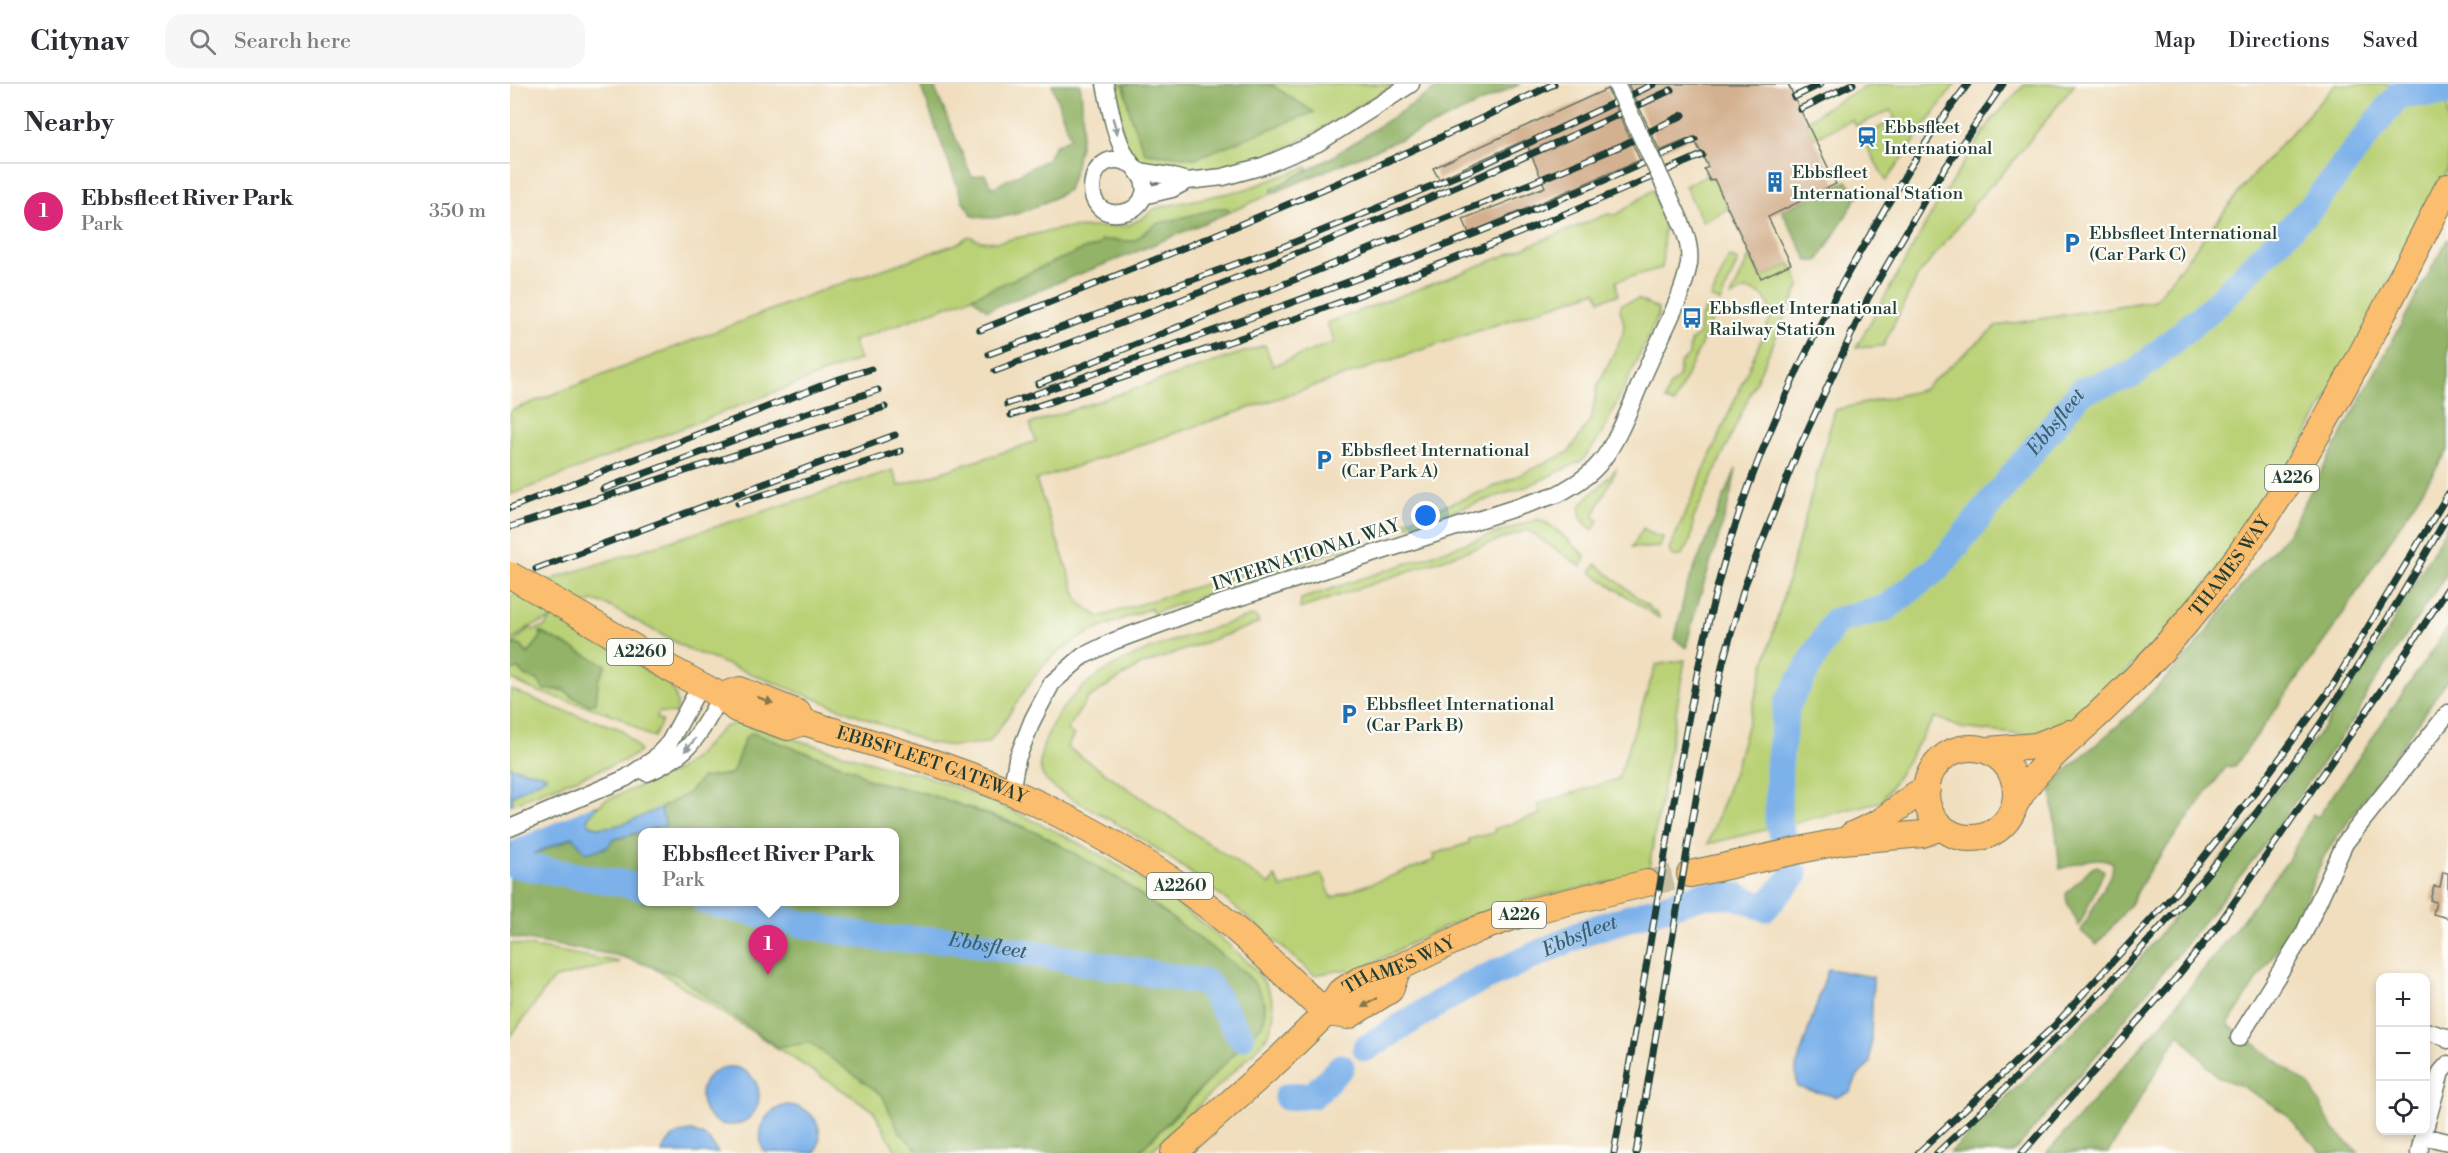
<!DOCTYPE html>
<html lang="en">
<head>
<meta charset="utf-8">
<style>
	:root { --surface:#fff; --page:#f7f7f7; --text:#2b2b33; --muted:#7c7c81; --line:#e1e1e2; --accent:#db2777 }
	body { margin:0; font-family:"Libre Bodoni",serif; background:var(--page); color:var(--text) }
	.controls { position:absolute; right:18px; bottom:18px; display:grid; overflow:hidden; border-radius:12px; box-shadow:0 3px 9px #0003 }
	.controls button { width:54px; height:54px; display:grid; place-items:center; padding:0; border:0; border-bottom:2px solid var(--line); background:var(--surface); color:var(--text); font:30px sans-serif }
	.you { position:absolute; left:916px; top:432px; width:21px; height:21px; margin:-15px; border:4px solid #fff; border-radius:50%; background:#1a73e8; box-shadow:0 0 0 9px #1a73e833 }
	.badge { display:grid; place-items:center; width:39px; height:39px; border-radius:50%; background:var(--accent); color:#fff; font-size:20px; font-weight:700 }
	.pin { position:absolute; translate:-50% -50px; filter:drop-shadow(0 2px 3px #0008) }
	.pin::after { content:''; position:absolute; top:32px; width:21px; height:18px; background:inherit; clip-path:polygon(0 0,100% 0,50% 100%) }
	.popup { position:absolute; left:128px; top:744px; width:261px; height:78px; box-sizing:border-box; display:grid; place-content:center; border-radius:12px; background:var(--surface); filter:drop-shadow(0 2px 4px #0005); font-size:20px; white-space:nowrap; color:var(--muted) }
	.popup b { font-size:22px; color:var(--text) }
	.popup::after { content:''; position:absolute; left:50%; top:100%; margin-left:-12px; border:12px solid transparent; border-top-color:var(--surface) }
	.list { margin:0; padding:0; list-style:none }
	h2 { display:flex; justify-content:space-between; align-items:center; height:78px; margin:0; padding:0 24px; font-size:26px }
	h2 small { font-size:20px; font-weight:400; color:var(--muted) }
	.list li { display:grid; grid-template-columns:39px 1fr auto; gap:18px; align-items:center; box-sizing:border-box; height:96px; padding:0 24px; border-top:2px solid var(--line) }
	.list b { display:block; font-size:22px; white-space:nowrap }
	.list p { margin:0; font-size:20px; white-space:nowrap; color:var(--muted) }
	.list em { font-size:20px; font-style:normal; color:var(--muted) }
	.icon { flex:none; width:33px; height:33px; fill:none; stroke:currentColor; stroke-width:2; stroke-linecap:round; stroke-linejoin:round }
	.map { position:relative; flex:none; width:1938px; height:1069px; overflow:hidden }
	header { display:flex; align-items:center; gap:36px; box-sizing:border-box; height:84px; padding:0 30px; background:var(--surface); border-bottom:2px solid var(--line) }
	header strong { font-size:28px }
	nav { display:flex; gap:33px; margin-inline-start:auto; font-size:21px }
	.search { width:420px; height:54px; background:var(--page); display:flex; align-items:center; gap:15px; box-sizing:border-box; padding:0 21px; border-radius:18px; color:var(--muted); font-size:22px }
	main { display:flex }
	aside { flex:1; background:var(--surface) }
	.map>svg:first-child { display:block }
	.green { fill:#bad176; stroke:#6c8755; stroke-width:1.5 }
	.forest { fill:#93b367; stroke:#59784e; stroke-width:1.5; fill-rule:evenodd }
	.water { fill:#7cb1ea; stroke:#4e778f; stroke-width:1.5 }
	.pier { fill:#f0debe }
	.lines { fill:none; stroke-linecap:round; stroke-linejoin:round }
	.river { stroke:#7cb1ea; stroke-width:27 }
	.building { fill:#d3b08f }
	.primary-tunnel { stroke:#c6bea2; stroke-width:26; stroke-dasharray:26 13; stroke-linecap:butt }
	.minor-casing { stroke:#687564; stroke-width:19 }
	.primary-casing { stroke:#687564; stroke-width:28 }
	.minor { stroke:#fff; stroke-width:16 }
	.primary { stroke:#fbbd6e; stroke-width:26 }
	.rail-casing { stroke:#1f3d34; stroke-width:7 }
	.rail { stroke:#fdfcf7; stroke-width:4.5; stroke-dasharray:14; stroke-linecap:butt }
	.minor-bridge-casing { stroke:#687564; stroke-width:19; stroke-linecap:butt }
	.primary-bridge-casing { stroke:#687564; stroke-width:28; stroke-linecap:butt }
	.minor-bridge { stroke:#fff; stroke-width:16 }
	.primary-bridge { stroke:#fbbd6e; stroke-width:26 }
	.oneway { fill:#8f9e9a }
	.oneway2 { fill:#82774e }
	.labels { text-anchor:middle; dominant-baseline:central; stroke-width:4.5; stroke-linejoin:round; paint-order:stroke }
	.shield { fill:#fdfcf7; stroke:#62766e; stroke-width:1.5 }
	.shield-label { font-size:16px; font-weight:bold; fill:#1f3d34 }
	.poi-label { font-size:18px; fill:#1f3d34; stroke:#fdfcf7; text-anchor:start }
	.street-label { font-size:18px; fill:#1f3d34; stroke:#fdfcf7 }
	.water-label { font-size:20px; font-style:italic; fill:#3b606b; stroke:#fdfcf7 }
</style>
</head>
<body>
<header>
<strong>Citynav</strong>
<div class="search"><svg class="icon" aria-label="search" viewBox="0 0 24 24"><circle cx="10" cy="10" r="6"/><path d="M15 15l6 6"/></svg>Search here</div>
<nav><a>Map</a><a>Directions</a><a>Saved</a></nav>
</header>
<main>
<aside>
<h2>Nearby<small></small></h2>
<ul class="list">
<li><span class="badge">1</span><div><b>Ebbsfleet River Park</b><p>Park</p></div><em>350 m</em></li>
</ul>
</aside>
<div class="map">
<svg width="1938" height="1069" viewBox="0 0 1938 1069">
	<rect width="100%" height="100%" fill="#fdfcf7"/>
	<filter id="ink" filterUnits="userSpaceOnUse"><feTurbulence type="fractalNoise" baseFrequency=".0167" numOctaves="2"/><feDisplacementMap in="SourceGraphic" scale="12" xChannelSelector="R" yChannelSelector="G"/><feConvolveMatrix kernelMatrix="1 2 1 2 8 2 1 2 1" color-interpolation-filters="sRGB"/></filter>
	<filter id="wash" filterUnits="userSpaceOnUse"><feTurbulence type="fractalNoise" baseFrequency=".008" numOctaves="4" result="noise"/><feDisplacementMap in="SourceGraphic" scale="24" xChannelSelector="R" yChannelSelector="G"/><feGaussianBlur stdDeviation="1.35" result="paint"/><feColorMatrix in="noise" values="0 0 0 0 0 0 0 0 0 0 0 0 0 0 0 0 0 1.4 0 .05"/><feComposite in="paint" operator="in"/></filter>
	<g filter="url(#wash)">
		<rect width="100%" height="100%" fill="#f0debe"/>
		<path class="green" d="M600,0H614L621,34L803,28L760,0H884C818,42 741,98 658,85C644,83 630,82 622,70C614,59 604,15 600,0Z
			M1361,0H1445L1376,97L1357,63L1360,49L1385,35L1381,26L1346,42L1342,36L1304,54L1296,38L1319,22Z
			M1515,0H1565L1500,81L1462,121L1461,126L1408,192L1373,262L1346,264L1426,122L1481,37Z
			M1826,0H1938V84L1853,248L1778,385L1685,516L1567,638L1523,650H1504L1451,644L1425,633L1372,717L1198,760L1226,682L1325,326L1412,306L1487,242L1645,216L1742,92Z
			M797,83L799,86L762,105L761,110L720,128L717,124H710L643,142L624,157L592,156L588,162L574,165L462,213L343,257L350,275L0,411V327L307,208L446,160L459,152L471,157L487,158L555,144L616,142L631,135L646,124L733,106Z
			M1196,91L1200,96L1204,95L1218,125L1193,138L1175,102Z
			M1143,106L1154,142L1152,184L1106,197L1108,211L1090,216L1086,207L526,396L569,518L589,533L833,457L837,464L643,529L641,524C604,539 559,552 532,583C513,606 498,635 478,659L443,662L419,659L180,566L97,521L83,517L50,530L151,596L153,594C164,604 170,615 166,630L149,628L146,634L152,637L144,653C130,650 123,640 111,634C75,619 34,615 0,594V587L8,585L15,592L28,596L35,606C62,604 59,615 82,620L86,618L88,597L95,581L30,548L31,553L18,570L11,562L4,560L0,562L20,544L24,546L34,543L42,535L19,543L0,558V512L51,492L383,386L389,402L515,361L526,357L520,340L755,261L763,282L824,258L817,239L946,191L1098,130L1106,131Z
			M1240,171L1251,194L1281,180L1290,200L1183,436C1184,449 1180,462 1171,472H1162L1159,466L1261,233C1261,217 1252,207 1235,206L1221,213Z
			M1219,173L1228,177L1210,218L1201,214Z
			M1128,215L1148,225V232L1092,350L1072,377L1018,402L898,442L895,437L979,405L1059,368L1082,333L1087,303L1113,250L1114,240L1110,225L1112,220Z
			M1197,223L1206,227L1164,320L1155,316L1159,303L1169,293L1170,280L1179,271L1180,258L1189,250L1190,235Z
			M1107,384L1083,433L1089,436L1083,446C1058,427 1073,417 1090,402C1096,397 1101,390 1107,384Z
			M1028,435C1048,443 1058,458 1075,471L1072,483L1017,446L790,525L791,515Z
			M1133,444L1144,451L1153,453L1150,463L1134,464L1122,463Z
			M1086,480L1149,531V534L1081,488Z
			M741,532L746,533L749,539L629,582L578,614L557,646L564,651L557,663L760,801L765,793L772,804L811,790L814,793L821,814L925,776L924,770L959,759V755L984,749V745L1031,730L1028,720L1108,695L1146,581L1175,576L1138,790C1075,804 1009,814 949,837C912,852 877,871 842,892L838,885L804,891C737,831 669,774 590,730C575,721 541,707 533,692C527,681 532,663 537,652C567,575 669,556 741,532Z
			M0,605L45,624L110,645L125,660L130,668L111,678L20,712L11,717L12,721L2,720L3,711L36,692L0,683Z
			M223,640H233L391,687L405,688C511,726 614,775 702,847C736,875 788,914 751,961L639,1069H628L679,1018L755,934V919L743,899L733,887L610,796L513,742L418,710L359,696L345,686L242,649L235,654L223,689L191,695L180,708L253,733L132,748V818H384L516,1069H387L363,1026L108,861L0,780L64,753L77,737L79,731L94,717L168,686L184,674L213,644Z
			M0,859L110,878L43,895L0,953Z"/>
		<path class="forest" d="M410,0H423L462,93L475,90L482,104L538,75L544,62L560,54L542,0H570C576,37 571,70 558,106C530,122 495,140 463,132L453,118Z
			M614,0H760L804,28L686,74L635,69L621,34Z
			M933,0H1010L919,43L761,110L762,105L819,75Z
			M1337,97L1349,110L1308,177H1298L1272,127Z
			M710,124H717L720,128L621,170L477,226L462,213L574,165L588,162L592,156L624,157L646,140Z
			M1938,154V366L1825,542L1725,682L1716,683L1641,784L1619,822L1587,861L1571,847L1602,788L1603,779C1587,769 1566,780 1550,785L1541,703L1561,682L1621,630L1653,597L1685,563L1739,492L1777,451Z
			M1226,385C1215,446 1189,504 1176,564L1165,555L1176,504Z
			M1938,440V488L1856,611L1850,626L1744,775L1582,976L1503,1069H1440L1600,912L1788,680L1873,556Z
			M1938,543V595L1814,772L1787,835L1718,940L1801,1003L1823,1045L1849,1069H1812L1775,1029L1732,1002L1707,993L1669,949L1598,1069H1537L1653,938L1777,778L1803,730L1808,733Z
			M30,548L96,581L88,597L86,618L80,621L63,613L53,605L34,606L28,596L15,592L8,585L0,587V562L4,560L11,562L18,570L31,553Z
			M242,649L345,686L359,696L418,710L529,749L610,796L733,887C748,901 761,921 752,941L628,1069H410L389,1047L372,1011L300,959L267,963L167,891L110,872L0,853V780L64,753L102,756L156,741L150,724L179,709L191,694L222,690L235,654ZM132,748H384V818H132Z
			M1588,782L1594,787L1569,842L1557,818L1556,810L1581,784Z"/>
		<path class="water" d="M0,683L35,691L36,693L3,711L2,720L88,722L77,735L79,740C98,751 132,732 150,724L156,741L102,756L98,763L76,769L63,753L0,780Z
			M1318,885L1363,893L1360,979L1347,993L1340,1008L1327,1013L1287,1003L1286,984Z
			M191 1012a29 29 0 1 1 58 0a29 29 0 1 1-58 0Z
			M277,1021C304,1023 317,1045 305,1069L254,1068C245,1045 254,1027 277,1021Z
			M182,1047L198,1054L208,1069H152C157,1055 167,1048 182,1047Z"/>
		<path class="pier" d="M10,718L89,719L0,758V722Z"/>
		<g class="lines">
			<g class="river">
				<path id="s1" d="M1272,749L1268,737L1269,681L1277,620L1325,537L1376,524L1429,483L1571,307L1622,291L1701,225L1804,120L1889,10L1938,9"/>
				<path d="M0,780L132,803"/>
				<path id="s2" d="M196,818L301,842L375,855L443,856L697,899L731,953"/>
				<path id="s3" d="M856,964L953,904L1080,846L1193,811L1226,812L1255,824L1285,790"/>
				<path d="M777,1013L803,1011L831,983"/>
			</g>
		</g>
		<g id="blocks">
			<path class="building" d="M1118,0H1278L1326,100L1258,133L1281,180L1251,194L1204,95L1200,97L1194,85L1198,83L1183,53L1150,67Z
				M1097,5L1130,76L959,149L953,135L1035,103L1015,56L929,95L923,84Z
				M1933,788L1938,789V834L1923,830L1926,818L1920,816L1924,802L1930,803Z"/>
		</g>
	</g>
	<g filter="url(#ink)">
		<use href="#blocks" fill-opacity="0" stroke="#687564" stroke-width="1.5"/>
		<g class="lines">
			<path class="primary-tunnel" d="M1137,799L1180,790"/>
			<g class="minor-casing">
				<path id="minor" d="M595,0C600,23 604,49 615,70C622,84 638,93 634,110C632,119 624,126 615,128C565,140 576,55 622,81
					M628,87L660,92L677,97L713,93L753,82L808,59L901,0
					M633,112L662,105L677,97
					M137,689C181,670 188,652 211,612
					M501,708L507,675L523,635L542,599L573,572L604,557L675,531L1048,410C1062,402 1078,393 1089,380C1111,354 1125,309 1140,277C1152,250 1175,208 1179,179C1182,155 1167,131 1158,109
					M0,744L116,694L144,675L159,659L190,602
					M1916,947L1936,953L1938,956
					M1729,954L1794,849L1835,759L1938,629
					M1916,1041L1931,988L1938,980
					M1913,1052L1938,1058
					M1909,1069L1914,1046"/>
			</g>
			<g class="primary-casing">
				<g id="primary">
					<path d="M71,532L155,582L211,612L226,625L278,643L294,638"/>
					<path id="s4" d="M211,612L230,606L288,629L294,638C376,663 467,689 543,727C591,751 639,779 683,811C731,846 772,889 816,929"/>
					<circle cx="1461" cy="709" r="45"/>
					<path d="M1478,666L1526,662L1559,649"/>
					<path id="s5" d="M1507,717C1530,677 1568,651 1600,619C1635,586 1668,550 1698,512C1798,388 1865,243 1938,103"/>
					<path d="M1342,751L1370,738L1405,711L1417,705"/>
					<path d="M1180,790L1332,757L1413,750L1431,743"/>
					<path d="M816,929L838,932L880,906L888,884"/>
					<path id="s6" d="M664,1069L769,975L816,929L830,908L853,894L888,884L968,845L1017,828L1137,799"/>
				</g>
			</g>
			<use href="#minor" class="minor"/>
			<use href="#primary" class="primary"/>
			<g class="rail-casing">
				<path id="rail" d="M1284,13L1311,0
					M1290,25L1343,0
					M470,246C664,169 856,91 1044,0
					M479,270L775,162L963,85L1144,0
					M485,287C713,202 940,110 1161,6
					M528,300L978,117L1113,61L1173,31
					M497,320C729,238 961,159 1185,56
					M501,331C601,297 702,265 801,229C933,181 1064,128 1192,71
					M93,405L291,331L368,306
					M228,419L391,367
					M0,424L326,296L361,285
					M0,443L375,323
					M26,485L385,351
					M1104,1069C1123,962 1141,854 1159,747C1174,657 1189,566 1214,478C1247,362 1300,252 1361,149C1390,98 1422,46 1458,0
					M1126,1069L1187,708L1213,578L1235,501L1287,369L1358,214L1422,103L1493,0
					M1408,1069L1544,942L1666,808L1746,707L1823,601L1938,410
					M1427,1069C1540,963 1649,854 1744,732C1817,637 1879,535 1938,431
					M1512,1069L1666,894L1709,840L1874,602L1938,504"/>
			</g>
			<use href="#rail" class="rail"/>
			<g class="minor-bridge-casing">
				<path id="minor-bridge" d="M1106,0L1158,109"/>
			</g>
			<g class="primary-bridge-casing">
				<path id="primary-bridge" d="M0,491L71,532"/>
			</g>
			<use href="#minor-bridge" class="minor-bridge"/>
			<use href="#primary-bridge" class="primary-bridge"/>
		</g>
		<defs><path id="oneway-solid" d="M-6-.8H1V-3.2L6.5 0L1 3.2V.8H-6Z" transform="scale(1.5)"/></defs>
		<g class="oneway">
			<use href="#oneway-solid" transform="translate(605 42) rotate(74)"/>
			<use href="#oneway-solid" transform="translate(180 661) rotate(131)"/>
		</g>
		<g class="oneway2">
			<use href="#oneway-solid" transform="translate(255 616) rotate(22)"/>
			<use href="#oneway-solid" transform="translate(859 919) rotate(148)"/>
		</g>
	</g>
	<defs>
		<g id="station-bare" transform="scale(1.62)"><path d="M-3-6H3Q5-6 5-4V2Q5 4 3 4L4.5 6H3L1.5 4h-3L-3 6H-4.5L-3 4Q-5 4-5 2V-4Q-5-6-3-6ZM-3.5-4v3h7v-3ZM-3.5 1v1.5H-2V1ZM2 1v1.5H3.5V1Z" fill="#1f6fb2" stroke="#fdfcf7" stroke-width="2.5" paint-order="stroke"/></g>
		<g id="building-bare" transform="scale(1.62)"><path d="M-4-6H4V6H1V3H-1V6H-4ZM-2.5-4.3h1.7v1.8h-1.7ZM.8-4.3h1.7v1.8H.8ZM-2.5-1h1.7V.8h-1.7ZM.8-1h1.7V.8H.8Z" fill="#1f6fb2" stroke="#fdfcf7" stroke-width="2.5" paint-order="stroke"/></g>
		<g id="parking-bare" transform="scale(1.62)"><path d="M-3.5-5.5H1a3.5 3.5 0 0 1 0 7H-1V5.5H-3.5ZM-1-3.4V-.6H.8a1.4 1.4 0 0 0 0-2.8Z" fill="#1f6fb2" stroke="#fdfcf7" stroke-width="2.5" paint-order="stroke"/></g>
		<g id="bus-bare" transform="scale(1.62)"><path d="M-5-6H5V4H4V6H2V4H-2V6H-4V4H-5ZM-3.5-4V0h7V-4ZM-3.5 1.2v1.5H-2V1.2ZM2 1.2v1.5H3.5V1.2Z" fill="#1f6fb2" stroke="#fdfcf7" stroke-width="2.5" paint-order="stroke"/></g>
	</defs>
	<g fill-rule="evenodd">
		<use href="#station-bare" x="1357" y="53"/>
		<use href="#building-bare" x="1265" y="98"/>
		<use href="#parking-bare" x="1562" y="159"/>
		<use href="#bus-bare" x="1182" y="234"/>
		<use href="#parking-bare" x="814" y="376"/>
		<use href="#parking-bare" x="839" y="630"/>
	</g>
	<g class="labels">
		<g class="shield">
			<rect x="1755" y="381" width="54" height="26" rx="4.5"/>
			<rect x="97" y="555" width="66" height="26" rx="4.5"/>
			<rect x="637" y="789" width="66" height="26" rx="4.5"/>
			<rect x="982" y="818" width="54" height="26" rx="4.5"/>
		</g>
		<g class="shield-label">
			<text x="1782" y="394">A226</text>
			<text x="130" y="568">A2260</text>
			<text x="670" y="802">A2260</text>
			<text x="1009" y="831">A226</text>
		</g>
		<g class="poi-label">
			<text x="1374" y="43">Ebbsfleet<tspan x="1374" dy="21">International</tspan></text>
			<text x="1282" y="88">Ebbsfleet<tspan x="1282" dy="21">International Station</tspan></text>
			<text x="1579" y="149">Ebbsfleet International<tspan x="1579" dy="21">(Car Park C)</tspan></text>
			<text x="1199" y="224">Ebbsfleet International<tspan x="1199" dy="21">Railway Station</tspan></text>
			<text x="831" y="366">Ebbsfleet International<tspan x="831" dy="21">(Car Park A)</tspan></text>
			<text x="856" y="620">Ebbsfleet International<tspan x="856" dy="21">(Car Park B)</tspan></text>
		</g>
		<g class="street-label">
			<text transform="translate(796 471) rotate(-18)">INTERNATIONAL WAY</text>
			<text stroke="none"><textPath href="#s5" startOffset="318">THAMES WAY</textPath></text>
			<text stroke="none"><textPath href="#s4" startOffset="228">EBBSFLEET GATEWAY</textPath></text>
			<text stroke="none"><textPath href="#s6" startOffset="297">THAMES WAY</textPath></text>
		</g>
		<g class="water-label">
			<text stroke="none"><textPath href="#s1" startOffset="532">Ebbsfleet</textPath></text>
			<text stroke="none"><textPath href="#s3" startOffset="242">Ebbsfleet</textPath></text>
			<text stroke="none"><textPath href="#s2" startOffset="286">Ebbsfleet</textPath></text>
		</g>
	</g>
</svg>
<div class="controls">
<button>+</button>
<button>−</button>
<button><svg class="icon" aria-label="locate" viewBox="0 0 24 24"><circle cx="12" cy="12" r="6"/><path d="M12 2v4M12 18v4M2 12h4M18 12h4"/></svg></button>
</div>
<div class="you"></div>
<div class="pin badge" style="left:258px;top:891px">1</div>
<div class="popup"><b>Ebbsfleet River Park</b>Park</div>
</div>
</main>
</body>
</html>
